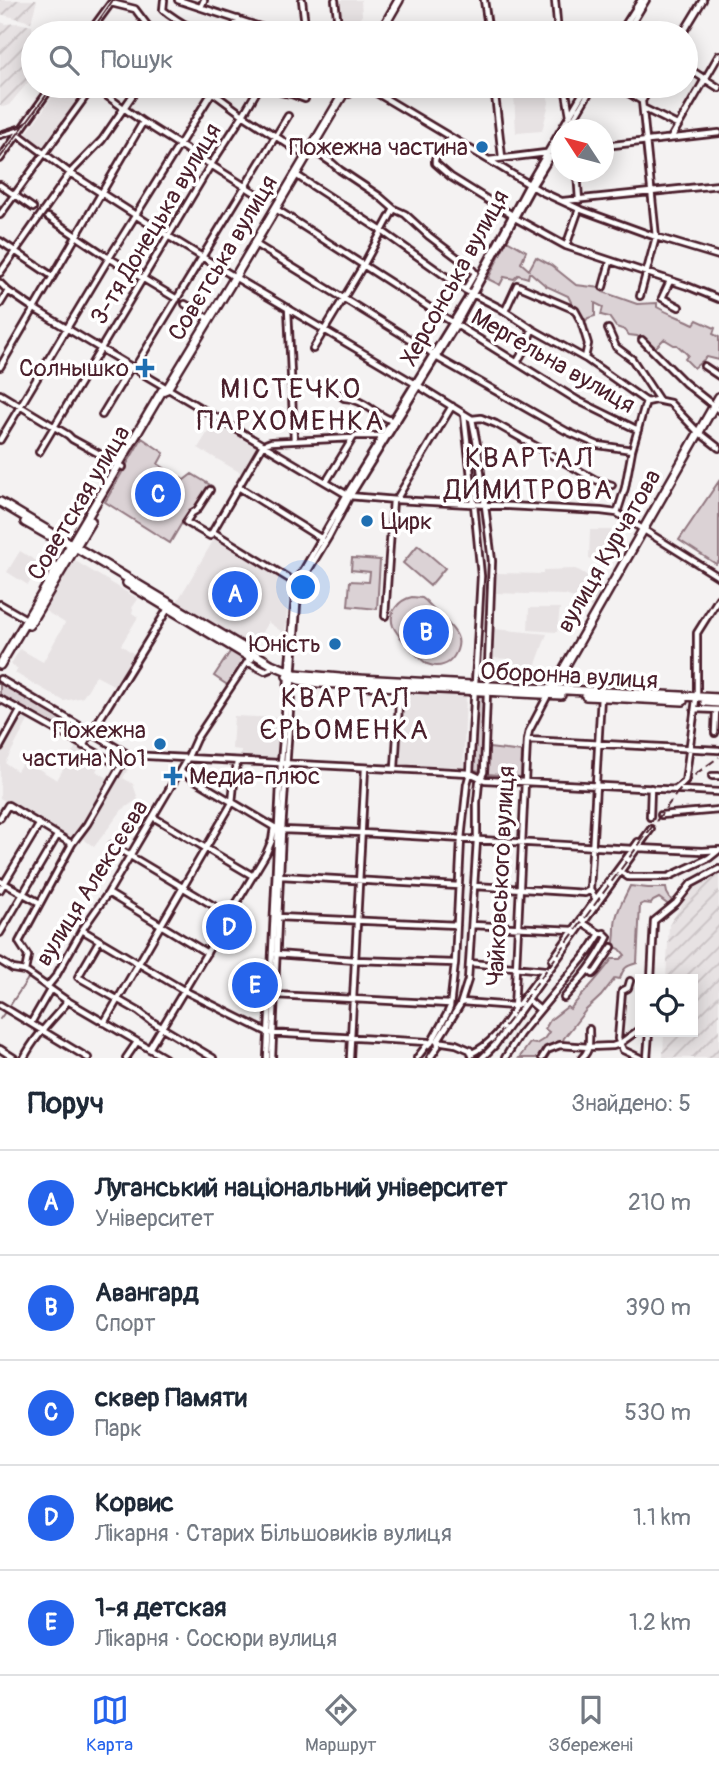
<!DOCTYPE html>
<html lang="uk">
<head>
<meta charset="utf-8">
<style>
	:root { --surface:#fff; --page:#f2f2f3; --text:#1f2937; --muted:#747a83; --line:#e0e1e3; --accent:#2563eb }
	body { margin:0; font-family:Pangolin,sans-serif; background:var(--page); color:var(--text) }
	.controls { position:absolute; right:21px; bottom:21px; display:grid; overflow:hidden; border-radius:0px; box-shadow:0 4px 18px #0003 }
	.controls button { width:63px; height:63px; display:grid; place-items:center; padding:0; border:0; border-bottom:2px solid var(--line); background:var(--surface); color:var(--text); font:35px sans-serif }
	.compass { position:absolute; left:551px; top:119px; width:63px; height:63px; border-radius:50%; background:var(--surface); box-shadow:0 4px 18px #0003; rotate:306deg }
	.you { position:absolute; left:304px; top:588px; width:24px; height:24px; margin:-18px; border:5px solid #fff; border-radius:50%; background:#1a73e8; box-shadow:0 0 0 10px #1a73e833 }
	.badge { display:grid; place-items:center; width:46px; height:46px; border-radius:50%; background:var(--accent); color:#fff; font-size:23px; font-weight:700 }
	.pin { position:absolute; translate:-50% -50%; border:4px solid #fff; box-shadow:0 2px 7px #0006 }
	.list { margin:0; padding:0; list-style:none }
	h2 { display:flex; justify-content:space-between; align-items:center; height:91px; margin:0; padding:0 28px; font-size:30px }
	h2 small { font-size:23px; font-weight:400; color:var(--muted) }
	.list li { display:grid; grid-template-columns:46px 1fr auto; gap:21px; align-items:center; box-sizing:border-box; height:105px; padding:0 28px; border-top:2px solid var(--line) }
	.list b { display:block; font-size:26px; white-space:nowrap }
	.list p { margin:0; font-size:23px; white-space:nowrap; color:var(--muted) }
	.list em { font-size:23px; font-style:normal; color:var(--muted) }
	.icon { flex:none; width:38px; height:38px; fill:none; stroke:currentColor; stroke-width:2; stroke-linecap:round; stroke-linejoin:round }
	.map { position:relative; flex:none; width:719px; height:1058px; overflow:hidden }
	.search { position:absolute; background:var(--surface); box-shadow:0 4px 18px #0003; left:21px; right:21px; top:21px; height:77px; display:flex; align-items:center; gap:18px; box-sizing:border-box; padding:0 24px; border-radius:38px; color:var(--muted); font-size:26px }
	.sheet { height:616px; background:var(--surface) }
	nav { display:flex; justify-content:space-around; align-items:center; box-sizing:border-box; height:98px; border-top:2px solid var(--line); background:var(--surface); font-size:19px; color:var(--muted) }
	nav a { display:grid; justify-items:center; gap:4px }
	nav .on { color:var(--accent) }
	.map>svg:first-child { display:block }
	.built { fill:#e7e2e3 }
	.industrial { fill:url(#industrial-furrows) }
	.green { fill:#dbd2d5; stroke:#927880; stroke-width:2 }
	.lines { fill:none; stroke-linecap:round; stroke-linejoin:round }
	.stream { stroke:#8d727a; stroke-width:2 }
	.minor-casing { stroke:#4a1f2b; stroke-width:10 }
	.major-casing { stroke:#4a1f2b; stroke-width:12 }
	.minor { stroke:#fff; stroke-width:4.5 }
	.major { stroke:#fff; stroke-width:7 }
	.tram { stroke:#4a1f2b; stroke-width:2 }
	.rail { stroke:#4a1f2b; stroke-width:2; stroke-dasharray:10 5; stroke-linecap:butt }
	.poi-dot { fill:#1f6fb2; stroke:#fff; stroke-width:2.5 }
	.labels { text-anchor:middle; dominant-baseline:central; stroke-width:7; stroke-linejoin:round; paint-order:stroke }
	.poi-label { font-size:24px; fill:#4a1f2b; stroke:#fff; text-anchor:end }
	.street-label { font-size:24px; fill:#4a1f2b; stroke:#fff }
	.quarter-label { font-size:28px; letter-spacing:2px; fill:#4a1f2b; stroke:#fff }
</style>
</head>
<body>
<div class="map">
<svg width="719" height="1058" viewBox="0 0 719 1058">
	<defs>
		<pattern id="industrial-furrows" width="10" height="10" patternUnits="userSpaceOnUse" patternTransform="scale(1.75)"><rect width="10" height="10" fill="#e7e2e3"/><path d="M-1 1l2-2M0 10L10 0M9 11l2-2" fill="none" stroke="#c8c1c3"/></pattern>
	</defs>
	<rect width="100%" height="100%" fill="#f4f2f2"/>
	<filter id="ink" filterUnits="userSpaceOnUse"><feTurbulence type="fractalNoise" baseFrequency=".0143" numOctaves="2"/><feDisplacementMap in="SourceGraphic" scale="14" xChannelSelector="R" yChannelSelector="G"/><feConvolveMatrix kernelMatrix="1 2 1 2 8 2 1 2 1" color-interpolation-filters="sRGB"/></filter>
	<g filter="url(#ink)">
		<path class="built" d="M336,0H361L362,15L351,33H340Z
			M60,86H91L45,150L25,136Z
			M519,86H546L549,103L542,131L516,133L514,94H520Z
			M214,422L256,447L241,473L198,448Z
			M590,530H611V554L608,560L589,559Z
			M216,536L290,581L285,634L268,622L253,647L177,602Z
			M20,551L41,564L28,585L7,572Z
			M77,562L138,599L132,608L133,609L132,613L138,617L121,645L134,654L158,613L162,616L119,688L96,676L83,697L64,701L15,673L18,669L11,664L20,649L43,662L65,623L42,609L71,563Z
			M575,569L580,571L604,586L592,608L577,599L565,595L495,593L496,573L543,574V570Z
			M529,608H560L557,632L528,630Z
			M494,629L547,634L536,664L530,665L529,681H508V659L493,658Z
			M402,692L466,695L463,770L398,767Z
			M18,713L29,719L5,763L17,771L24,760L57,780L76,746L101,761L96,771L113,781L126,759L132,762L123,778L133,784L138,799L122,810L94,847L77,834L71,842L0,798V744Z
			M234,716L282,718L280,758L241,757V750L232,749Z"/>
		<path class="industrial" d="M0,0H37L31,22L0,14Z
			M0,22L6,24L18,23L32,26L33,38V70L30,80L9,105L3,107L0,105Z
			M719,872V1058H663L664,1032H693V979H666L669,925L693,887Z"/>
		<path class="green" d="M507,240L526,251L521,263L529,270L536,257L551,265L576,285L601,288L603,292L637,304L657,303V307C669,314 682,318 694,324L697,320L715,328L713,334L719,337V360L707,357L694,368L685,359L688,355L677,345H674L664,339L654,349L637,336L629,335L625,330L616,327L609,317L601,315L603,307L595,303V316L588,318L585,322L578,309L572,304L568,296L546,286L531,273H529L528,278L518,275L514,279L504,277L500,285L488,279Z
			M142,438L164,453L158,464L184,480L192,474L212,486L196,510L185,522L183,521L170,543L105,502Z
			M719,481V561L716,564L679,540Z
			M418,545L445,568L430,586L403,563Z
			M352,558L380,560L377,609L348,606L350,581L369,582L370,572L351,570Z
			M412,597L422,598L426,601C433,609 453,626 457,636C461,644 456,656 449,662C442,667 435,667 427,664C418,657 397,636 393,626C388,612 399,600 412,597Z
			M232,649L246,659L229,686L214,676Z
			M0,683L86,733L81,742L0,694Z
			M476,696H485L482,771L473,770Z
			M489,748L522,752L521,777L488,774Z
			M630,886L648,888H666L667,893L673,903L670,906L659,898L653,901L651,904L644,903L640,905L637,963C626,966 623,968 620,979L615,978L601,996L586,1010L564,1038L562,1043L567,1045H554L541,1058H519L530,1043L536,1044L544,1039L549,1032L545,1029L550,1020L567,1007L570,1009C584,992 600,977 612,959H620L625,955L620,949L613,946C616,936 614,927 616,918C619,906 625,897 630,886Z"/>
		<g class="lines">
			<path class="stream" d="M9,1007L29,977
				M0,1019L5,1012"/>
			<g class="minor-casing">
				<path id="minor" d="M164,0L163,10C173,17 184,26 195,29C203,32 210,30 218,33
					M178,0L263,28L273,33
					M302,0L306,33
					M335,0L339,33
					M484,0L489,33
					M555,0L558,33
					M111,3L135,9L153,33
					M201,7L204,0
					M89,33L111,3
					M231,33L238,19
					M430,33H434
					M438,33L488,29
					M620,33L641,0
					M626,33L646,0
					M683,33L703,0
					M686,67L719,88
					M275,86L281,92L292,94L305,99
					M317,86L344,92
					M365,86L542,192L579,209L656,237L719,256
					M494,86L502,157
					M565,86L570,116
					M617,86L642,101
					M212,92L243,115L306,156
					M284,93L289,86
					M349,94L354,86
					M643,108L677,125
					M567,130L593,86
					M18,134L70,173L168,236L238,279L419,386L472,419L481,418L496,424L596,480L612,485
					M0,135L22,128
					M451,138L435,159V163L451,177L512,215
					M671,138L719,55
					M604,146L719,133
					M311,149L332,163L340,170L379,196L394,209L405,214L429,236L471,268L475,273L465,290
					M0,159L52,86
					M489,160L562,151
					M577,172L579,200
					M296,175L382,231L465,290L500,308L532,329L586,359L647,402L656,400L670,403L696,430L719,448
					M0,185L33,208
					M563,201L719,185
					M276,209L455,324L577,400L638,430
					M0,215L93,86L143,122L257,194
					M48,217L109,258L177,299
					M515,218L566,246L687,286L719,299
					M0,241L52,276
					M255,244L429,351L436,357L566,431L598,445L632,450
					M566,246L579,209
					M0,273L70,173L102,140L139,86
					M670,281L662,298L679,307
					M0,283L8,291L33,308L101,349L349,496L396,500L601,511L617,513L719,577
					M603,287L610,262
					M640,296L656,237L642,101L651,86
					M0,304L8,291
					M185,304L209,319
					M288,308L294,440
					M505,311L517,285L575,310L581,321L588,344L585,358
					M608,329L616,347L632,359L659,400
					M642,340L685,383L719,410
					M313,349L363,266L394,209
					M517,362L526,347L532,329
					M704,366L719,376
					M0,367L143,122
					M134,369L288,116
					M0,394L68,435L72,439L123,467
					M340,395L344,398C363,398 375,415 393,421
					M102,415L131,367
					M0,440L109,258L216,86
					M39,452L210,166L243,115L260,86
					M326,482L353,438
					M240,488L322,539
					M210,490L197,510L192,513L186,522L210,536L263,445L271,442L353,438L355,436H384
					M396,500L452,406
					M617,513L625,488L632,450L646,401
					M213,532L296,583
					M0,604L26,619
					M385,616L393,500
					M247,662L265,671L270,669
					M0,679L129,755L470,773L485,780L719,792
					M0,699L120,766
					M695,709L719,710
					M715,733L716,710
					M527,740L719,750
					M83,746L169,607
					M0,747L20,711
					M395,768L400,687
					M180,771L274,827
					M712,776H719
					M235,779L237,761
					M676,789L685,782L697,692V633L719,598
					M661,815L719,810
					M153,817L253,876
					M650,817L651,788
					M0,818L8,805L72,844
					M112,845L229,915
					M638,848L702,851L719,850
					M621,872L628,877H668L709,858L719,850
					M281,876L459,886
					M0,881L40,903
					M475,886L585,893L590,890
					M0,890L39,825
					M590,890L601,696
					M108,893L207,953
					M596,899L631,852
					M278,917L457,925
					M472,925L573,930
					M82,930L185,991L269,1033L428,1042
					M0,933L57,836
					M99,941L78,977L138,1011L151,1021L213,1058
					M276,954L355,960L455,963
					M552,960L596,899L590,890
					M0,961L13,969L25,971L66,1000L165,1058
					M470,963L545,970
					M588,970L593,974L596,971L612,947
					M25,971L28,956L19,942L72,844L87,824L127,755
					M651,979L654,921L676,903L691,884L719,869
					M630,981L628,988L622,991L618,1039L623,1050L640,1058
					M47,987L56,976L82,930L108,893L187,759L196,739L250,658
					M275,995L450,1004
					M564,998C582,978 596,962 608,937L604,933L600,934L583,923
					M527,999L540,1010
					M462,1002L514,1006L519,1004L543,972
					M0,1005L88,1058
					M31,1023L50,990
					M104,1023L232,803L234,783
					M437,1041L456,1044L470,1050L473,1058
					M0,1049L14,1058
					M149,1049L266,854L272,840L274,827L282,830L362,833L633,849L638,842
					M472,1053C491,1045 503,1027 514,1010L527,740L529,731L548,695
					M24,1058C34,1038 50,1022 65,1005L66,1000
					M126,1058L137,1042
					M267,1058L281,763L296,583L347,494L471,293L529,184L587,86
					M272,1058L282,830L297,604L303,579L329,536L350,496L456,325L532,186L562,138
					M350,1058C355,961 360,864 365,768
					M417,1058L426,1046L431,1043L447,1014L450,1007L455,963L461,839L467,784L470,773L481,576L474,504L464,414
					M430,1058L438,1046V1040L460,1005L468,980L477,840V802L479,782L484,772L492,561L478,450L472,419
					M482,1058L495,1045L651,829
					M505,1058L520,1034L589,951L600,934
					M542,1058L547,1050L560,1045L589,1047L613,1046L619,1044L640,1029
					M582,1058C591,1050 589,1039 589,1029
					M647,1058L649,1032"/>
			</g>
			<g class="major-casing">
				<path id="major" d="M380,33L399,0
					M0,502L271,664L295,674L340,678L719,698
					M25,522L48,535
					M127,583L251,658
					M29,625L91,521
					M0,665L162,391L167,389L235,277L348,86
					M287,676L299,680L319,683L561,695
					M551,691L719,397
					M586,696L683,701
					M705,702L719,703"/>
			</g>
			<use href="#minor" class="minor"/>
			<use href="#major" class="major"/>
			<path class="tram" d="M90,33L113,0
				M0,133L20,127L25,123
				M0,158L53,86"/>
			<path class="rail" d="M473,1058L493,1041L514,1014L677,793L697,773L719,757"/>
		</g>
	</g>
	<g class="poi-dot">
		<circle cx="482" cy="147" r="7"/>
		<path d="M141.5 357.5h7v7h7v7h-7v7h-7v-7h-7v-7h7z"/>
		<circle cx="367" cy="521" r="7"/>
		<circle cx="335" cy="644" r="7"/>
		<circle cx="160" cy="744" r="7"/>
		<path d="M169.5 765.5h7v7h7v7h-7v7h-7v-7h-7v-7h7z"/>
	</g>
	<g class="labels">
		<g class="poi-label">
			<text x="468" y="147">Пожежна частина</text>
			<text x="129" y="368">Солнышко</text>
			<text x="381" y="521" text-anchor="start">Цирк</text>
			<text x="321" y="644">Юність</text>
			<text x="146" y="730">Пожежна<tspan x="146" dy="28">частина №1</tspan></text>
			<text x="189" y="776" text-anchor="start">Медиа-плюс</text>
		</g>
		<g class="street-label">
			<text transform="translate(156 224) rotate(-59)">3-тя Донецька вулиця</text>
			<text transform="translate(223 258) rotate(-59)">Совєтська вулиця</text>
			<text transform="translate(455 278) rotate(-61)">Херсонська вулиця</text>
			<text transform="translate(553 361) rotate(30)">Мергельна вулиця</text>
			<text transform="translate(79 503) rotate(-59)">Советская улица</text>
			<text transform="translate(609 551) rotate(-60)">вулиця Курчатова</text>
			<text transform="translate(569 676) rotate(3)">Оборонна вулиця</text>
			<text transform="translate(501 876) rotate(-87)">Чайковського вулиця</text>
			<text transform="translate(92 883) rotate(-58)">вулиця Алексєєва</text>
		</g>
		<g class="quarter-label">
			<text x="291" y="389">МІСТЕЧКО<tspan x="291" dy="32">ПАРХОМЕНКА</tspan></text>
			<text x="529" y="458">КВАРТАЛ<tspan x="529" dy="32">ДИМИТРОВА</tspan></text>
			<text x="345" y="698">КВАРТАЛ<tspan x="345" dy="32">ЄРЬОМЕНКА</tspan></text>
		</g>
	</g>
</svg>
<div class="controls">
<button><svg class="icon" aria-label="locate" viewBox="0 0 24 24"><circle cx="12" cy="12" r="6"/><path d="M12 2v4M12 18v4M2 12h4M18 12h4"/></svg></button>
</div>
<svg class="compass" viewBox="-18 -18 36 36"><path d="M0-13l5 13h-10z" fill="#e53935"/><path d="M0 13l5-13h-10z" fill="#747a83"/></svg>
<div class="you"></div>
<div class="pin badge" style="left:235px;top:594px">A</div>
<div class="pin badge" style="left:426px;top:632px">B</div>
<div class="pin badge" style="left:158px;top:494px">C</div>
<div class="pin badge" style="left:229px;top:927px">D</div>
<div class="pin badge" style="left:255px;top:985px">E</div>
<div class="search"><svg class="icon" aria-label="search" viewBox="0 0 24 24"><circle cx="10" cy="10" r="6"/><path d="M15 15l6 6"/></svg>Пошук</div>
</div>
<section class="sheet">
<h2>Поруч<small>Знайдено: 5</small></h2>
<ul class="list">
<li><span class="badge">A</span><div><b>Луганський національний університет</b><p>Університет</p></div><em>210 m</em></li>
<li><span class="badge">B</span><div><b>Авангард</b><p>Спорт</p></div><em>390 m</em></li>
<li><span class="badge">C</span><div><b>сквер Памяти</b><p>Парк</p></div><em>530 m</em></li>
<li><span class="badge">D</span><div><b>Корвис</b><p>Лікарня · Старих Більшовиків вулиця</p></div><em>1.1 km</em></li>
<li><span class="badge">E</span><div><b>1-я детская</b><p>Лікарня · Сосюри вулиця</p></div><em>1.2 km</em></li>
</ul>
</section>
<nav>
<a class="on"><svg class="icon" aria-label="map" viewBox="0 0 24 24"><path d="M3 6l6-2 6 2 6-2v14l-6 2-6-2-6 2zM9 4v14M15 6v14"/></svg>Карта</a>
<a><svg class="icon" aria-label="directions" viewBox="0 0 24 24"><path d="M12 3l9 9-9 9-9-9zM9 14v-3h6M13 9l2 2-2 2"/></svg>Маршрут</a>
<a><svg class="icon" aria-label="saved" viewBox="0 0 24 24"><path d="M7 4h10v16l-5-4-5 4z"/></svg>Збережені</a>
</nav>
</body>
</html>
